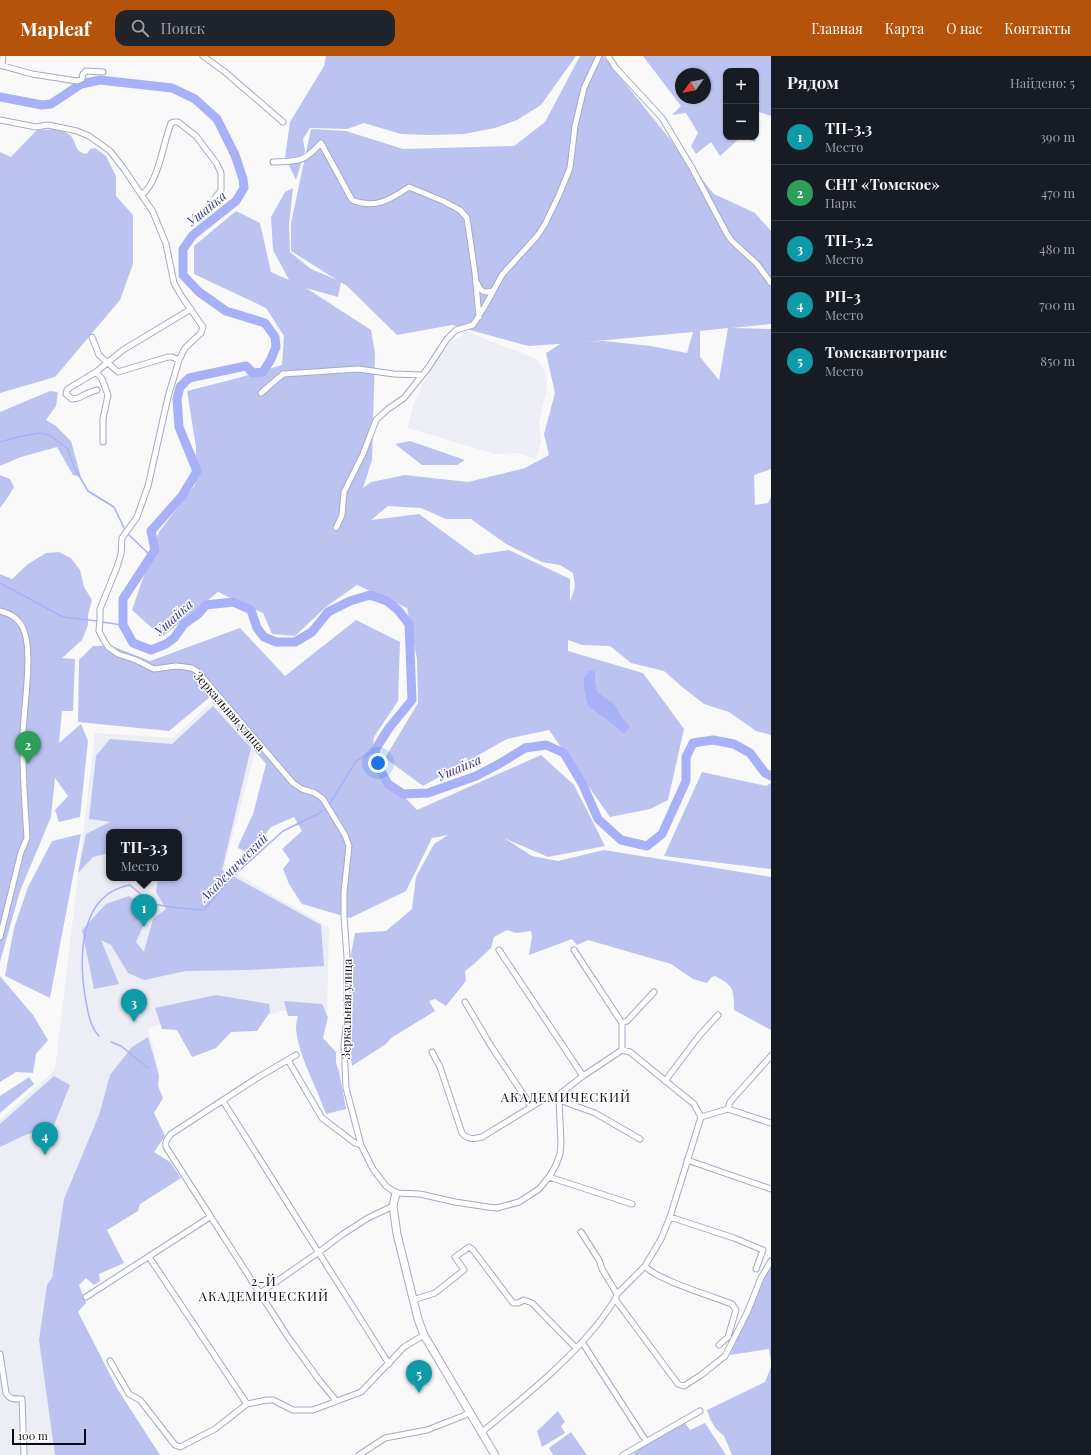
<!DOCTYPE html>
<html lang="ru">
<head>
<meta charset="utf-8">
<style>
	:root { --surface:#171b24; --page:#20242c; --text:#f1f3f6; --muted:#9ea1a6; --line:#363941; --accent:#b45309 }
	body { margin:0; font-family:"Playfair Display",serif; background:var(--page); color:var(--text) }
	.controls { position:absolute; right:12px; top:12px; display:grid; overflow:hidden; border-radius:8px; box-shadow:0 1px 3px #0004 }
	.controls button { width:36px; height:36px; display:grid; place-items:center; padding:0; border:0; border-bottom:1px solid var(--line); background:var(--surface); color:var(--text); font:20px sans-serif }
	.compass { position:absolute; left:675px; top:12px; width:36px; height:36px; border-radius:50%; background:var(--surface); box-shadow:0 1px 3px #0004; rotate:237deg }
	.scale { position:absolute; left:12px; bottom:10px; width:74px; box-sizing:border-box; padding-left:4px; border:2px solid #0a0b15; border-top:0; font-size:11px; line-height:14px; white-space:nowrap; color:#0a0b15; -webkit-text-stroke:3px #fff; paint-order:stroke }
	.you { position:absolute; left:378px; top:707px; width:14px; height:14px; margin:-10px; border:3px solid #fff; border-radius:50%; background:#1a73e8; box-shadow:0 0 0 6px #1a73e833 }
	.badge { display:grid; place-items:center; width:26px; height:26px; border-radius:50%; background:var(--accent); color:#fff; font-size:13px; font-weight:700 }
	.pin { position:absolute; translate:-50% -33px; filter:drop-shadow(0 1px 2px #0008) }
	.pin::after { content:''; position:absolute; top:21px; width:14px; height:12px; background:inherit; clip-path:polygon(0 0,100% 0,50% 100%) }
	.popup { position:absolute; left:106px; top:773px; width:76px; height:52px; box-sizing:border-box; display:grid; place-content:center; border-radius:8px; background:var(--surface); filter:drop-shadow(0 1px 3px #0005); font-size:13px; white-space:nowrap; color:var(--muted) }
	.popup b { font-size:15px; color:var(--text) }
	.popup::after { content:''; position:absolute; left:50%; top:100%; margin-left:-8px; border:8px solid transparent; border-top-color:var(--surface) }
	.list { margin:0; padding:0; list-style:none }
	h2 { display:flex; justify-content:space-between; align-items:center; height:52px; margin:0; padding:0 16px; font-size:17px }
	h2 small { font-size:13px; font-weight:400; color:var(--muted) }
	.list li { display:grid; grid-template-columns:26px 1fr auto; gap:12px; align-items:center; box-sizing:border-box; height:56px; padding:0 16px; border-top:1px solid var(--line) }
	.list b { display:block; font-size:15px; white-space:nowrap }
	.list p { margin:0; font-size:13px; white-space:nowrap; color:var(--muted) }
	.list em { font-size:13px; font-style:normal; color:var(--muted) }
	.icon { flex:none; width:22px; height:22px; fill:none; stroke:currentColor; stroke-width:2; stroke-linecap:round; stroke-linejoin:round }
	.map { position:relative; flex:none; width:771px; height:1399px; overflow:hidden }
	header { display:flex; align-items:center; gap:24px; box-sizing:border-box; height:56px; padding:0 20px; background:var(--accent); color:#fff }
	header strong { font-size:19px }
	nav { display:flex; gap:22px; margin-inline-start:auto; font-size:14px }
	.search { width:280px; height:36px; background:var(--page); display:flex; align-items:center; gap:10px; box-sizing:border-box; padding:0 14px; border-radius:12px; color:var(--muted); font-size:15px }
	main { display:flex }
	aside { flex:1; background:var(--surface) }
	.map>svg:first-child { display:block }
	.built { fill:#ecedf5; fill-rule:evenodd }
	.green { fill:#bdc3f1; fill-rule:evenodd }
	.water { fill:#a8b0f8 }
	.lines { fill:none; stroke-linecap:round; stroke-linejoin:round }
	.stream { stroke:#a8b0f8; stroke-width:1.5 }
	.river { stroke:#a8b0f8; stroke-width:9 }
	.street-casing { stroke:#a5a9c7; stroke-width:7 }
	.secondary-casing { stroke:#a5a9c7; stroke-width:9 }
	.street { stroke:#fff; stroke-width:5 }
	.secondary { stroke:#fff; stroke-width:7 }
	.labels { text-anchor:middle; dominant-baseline:central; stroke-width:3; stroke-linejoin:round; paint-order:stroke }
	.street-label { font-size:12px; fill:#0a0b15; stroke:#fff }
	.water-label { font-size:13px; font-style:italic; fill:#393789; stroke:#fff }
	.neighbourhood-label { font-size:13px; letter-spacing:1px; fill:#0a0b15; stroke:#fff }
</style>
</head>
<body>
<header>
<strong>Mapleaf</strong>
<div class="search"><svg class="icon" aria-label="search" viewBox="0 0 24 24"><circle cx="10" cy="10" r="6"/><path d="M15 15l6 6"/></svg>Поиск</div>
<nav><a>Главная</a><a>Карта</a><a>О нас</a><a>Контакты</a></nav>
</header>
<main>
<div class="map">
<svg width="771" height="1399" viewBox="0 0 771 1399">
	<rect width="100%" height="100%" fill="#f9f9f9"/>
	<path class="built" d="M467,276L537,303L542,310L546,320L547,331L539,366L541,387L536,403L518,397L495,398L408,372L413,349L430,314L449,288Z
		M215,643L257,689L224,811L329,871L327,955H281L215,978L201,956L148,972L159,1015L63,1228L118,1334L160,1399H0V1064L55,1014L95,677L173,682ZM109,776H179V822H109Z"/>
	<path class="green" d="M326,0H576L541,49L517,64L495,72L464,78L430,79L401,78L364,67L347,73L310,72L303,83L305,95L296,124L285,101L290,66L324,10Z
		M580,0H603L714,138L755,157L771,175V268L732,272L771,273V413L754,419L755,449L768,447L771,441V679L756,675L729,656L704,648L681,630L664,615L631,607L610,590L582,589L568,584V595L643,617L684,673L668,744L650,753L610,761L549,674L507,683L423,730L385,702L418,647L417,603L407,552L357,529L327,550L295,580L272,578L263,557L218,536L162,581L132,554L159,476L195,429L196,391L187,335L238,322L282,309L284,280L266,252L194,218V190L236,155L260,167L271,216L289,224L273,194L271,161L285,136L293,132L289,169L290,196L311,213L337,224L291,195V167L311,73L346,75L403,93L514,90L545,66ZM341,226L347,230L397,279L452,269L528,290L560,288L546,297L555,337L544,378L549,399L525,412L468,426L405,419L371,426L363,432L372,404L375,297L371,274L306,232L338,241ZM728,272L719,324L700,301V275ZM693,276L687,297L651,290L604,285L586,286ZM388,450L421,452L446,463H471L506,488L542,506L560,509L573,517L575,530L570,546V523L509,494L475,499L419,458L371,464Z
		M643,0H771V60L756,55V15H726V81H756L755,86L741,81L720,100L711,86L696,98L691,90L698,77L686,57L672,59L681,50ZM681,18H705V42H681Z
		M59,73C62,75 67,77 70,79C78,87 73,96 87,98L90,93L95,92L106,100L116,120V140L133,159V208L120,244L55,321L0,337V96L11,101L37,74Z
		M50,335L58,336L56,350L46,364L56,370L71,385L81,421L73,419L57,391L21,401L0,410V356Z
		M410,385L465,404L457,409H422L395,388Z
		M0,419L10,423L14,431L8,441L0,452Z
		M59,496L71,502L80,514L84,531L92,544L88,559V569L82,584L62,602L75,603L73,655H62L59,687L81,668L88,685L80,761L59,766L55,754L68,740L55,722L51,761L20,835L0,906V518L12,523L28,508L46,497Z
		M356,564L400,586L398,645L374,681L371,705L417,754L541,699L574,729L605,790L548,801L504,782L532,800L558,805L604,794L771,821V974L734,954C734,933 733,929 715,920L712,921L707,927L693,923L671,908L588,884L577,889L572,883L529,899L532,881L531,875L516,877L507,874L494,881L491,892L474,908L465,915L466,925L446,950L435,943L429,945L435,955L391,982L386,988L352,1010L349,986L352,951L350,903L355,877L386,875L412,853L416,821L434,788L448,779L432,782L406,835L350,862L302,848L289,828L283,813L290,804L282,793L302,775L294,761L271,771L250,798L238,792L239,788L253,758L266,708L210,641L169,675L78,666L79,604L93,590H112L150,605L240,572L285,620Z
		M213,650L251,692L222,814L321,869L324,910L248,914L186,915L144,924L128,917L111,889L101,884L119,928L94,933L82,874L106,848L129,840L144,851L148,859L136,886L144,896L153,863L166,853L156,836L158,824L153,822H179V776H109V797L93,801L78,817L86,778L110,766L89,763L96,700L110,683L172,688Z
		M702,716L766,730L771,727V813L664,800Z
		M81,778L50,942L5,920L14,872L28,831L52,785Z
		M0,920L33,959L48,984L36,998L33,1017L16,1016L0,1026Z
		M216,939L269,948L270,956L257,975L231,976L216,992L192,1001L177,974L162,973L155,952Z
		M284,945L322,948L328,961L323,982L336,996V1007L339,1015L346,1053L326,1058C317,1031 298,1000 296,972C296,968 297,963 298,960H288Z
		M148,981L159,1020L158,1030L163,1042L154,1057L165,1080L154,1096L170,1106L181,1122L140,1148L138,1155L107,1174L124,1207L99,1218L100,1225L94,1229L86,1222L79,1229L86,1247L78,1256L118,1334L160,1399H55L39,1284L47,1229L52,1222L64,1143L99,1059L110,1019L132,991Z
		M54,1020L70,1029L54,1069L23,1080L0,1091V1068Z
		M29,1021L34,1028L0,1057V1040Z
		M771,1210V1307L769,1293L730,1299L763,1222Z
		M771,1311V1399H732L724,1380L716,1373L710,1363L707,1354L765,1326Z
		M558,1355L565,1366L561,1370L565,1377L542,1391L537,1375Z
		M684,1366L690,1374L705,1367L726,1399H632L648,1386Z
		M571,1376L587,1399H553L549,1392Z"/>
	<path class="water" d="M590,614L595,616V624L597,636L615,649L620,659L630,671L624,678L614,669L588,650L584,632V622Z"/>
	<g class="lines">
		<path class="stream" d="M0,386L18,381L39,377L49,379L67,392L74,411L88,435L114,451L126,476L151,500
			M0,527L63,561L98,565
			M101,566L123,569
			M329,749L356,705L375,694
			M99,980C89,969 88,955 85,940C79,901 79,838 130,829L152,848L178,852L204,854L230,823L283,775L320,757L326,752
			M111,986L121,990L148,1012"/>
		<path class="river" d="M0,41L42,49L51,48L81,28L100,24L172,32L195,43L217,63L235,99L243,123L244,132L236,145L193,179L183,193V219L199,236L226,255L265,267L275,281L276,291L271,303L263,316L253,317L246,310L189,322L180,331L177,343L179,371L197,415L182,440L151,475L155,494L123,543V569L133,587L151,594L166,588L174,582L184,568L198,558L206,549L233,546L251,554L257,572L264,581L276,586H295L312,576L328,556L350,545L370,539L387,545L398,554L409,568L412,644L389,672L375,694L377,708L388,728L403,738L428,737L476,720L499,708L525,692L546,689L564,697L583,729L598,763L621,784L647,790L662,778L686,725V701L693,687L713,684L734,688L750,697L765,717L771,720"/>
		<g class="street-casing">
			<path id="street" d="M203,0L225,16L283,66
				M608,0L615,11L662,62L692,112L727,178L732,185L757,208L771,227
				M0,9L32,18L77,25L82,23L83,18L86,15L103,16
				M2,10L3,0
				M0,64L36,71L48,69L77,75L89,80L110,95L124,113L153,156L166,188L174,227L182,241L203,271L201,277L185,292L179,304L168,341L148,430L137,461L122,482L121,498L117,511L100,553V564L99,575L103,583L108,591L118,598L136,604L154,613L176,610L185,611L192,612L198,616L293,727L302,733L315,737L323,743L345,779L349,790L344,836V860L347,901V963L344,989L346,1032L361,1089L373,1113L379,1121L386,1130L396,1137L420,1138L455,1146L488,1151L497,1152L519,1146L539,1133L549,1121L556,1109L560,1098L561,1087L559,1044L561,1037L583,1020L622,994L630,996L694,1048L701,1061L670,1161L661,1183L645,1210L617,1238C615,1246 608,1253 603,1261C571,1304 523,1342 482,1376
				M273,106C298,105 303,107 321,87L352,144C375,154 391,143 409,131L443,145L460,154L467,162L475,217L479,261
				M142,138C157,129 163,90 169,73L171,67L174,66H178L196,80L217,108L221,117V134L200,162
				M477,227C481,235 483,238 493,235
				M92,281L99,299L118,316L168,301H172L179,304
				M96,316L102,323L108,339L103,363V386
				M97,334C95,335 93,335 91,336C83,338 81,343 72,343L66,338L67,334L71,331L96,316L123,294L191,253
				M261,337L283,318L358,313L394,318L422,319
				M336,472L342,459L344,436L363,398L376,364L388,353L404,342L428,312L447,283L456,274L473,269L485,250L502,219L538,179L545,168L559,139L570,112L575,70L584,32L599,0
				M0,555C11,558 18,562 23,572C34,595 23,654 23,681C22,715 25,748 27,782L21,796L0,881
				M499,894L583,1020
				M574,894L622,967V994
				M465,946L491,990L531,1050
				M622,967L627,965L654,936
				M432,996L440,1011L462,1077C468,1084 474,1083 482,1081L544,1043L551,1041L595,1057L640,1083
				M296,999L257,1022L171,1078C167,1083 165,1085 166,1091L288,1281L319,1324L334,1342L335,1345
				M288,1004L322,1062L355,1087L361,1089
				M665,1025L699,980L718,959
				M223,1045L389,1308
				M728,1053L730,1046L771,1000
				M701,1061L728,1053L771,1067
				M687,1104L771,1133
				M549,1121L632,1148
				M670,1161L734,1182L763,1194L756,1213
				M581,1176L599,1204L602,1213L617,1238
				M149,1201L247,1348
				M645,1210C655,1223 714,1241 732,1248L736,1254L728,1281L719,1289
				M260,1237L319,1196L343,1178L368,1162L393,1150
				M86,1241L210,1161
				M615,1243L678,1328L684,1330L701,1319L725,1300L747,1257L761,1222L771,1205
				M413,1244L435,1237L464,1214L455,1201L469,1191L473,1194L513,1247H518L524,1244L532,1247L576,1292
				M582,1286L646,1385
				M0,1298L6,1337C10,1344 15,1343 22,1343L24,1399
				M110,1305L129,1338L140,1344L175,1389L180,1391L215,1373L247,1348L267,1344H273L293,1354H313L361,1336L404,1291L424,1279
				M359,1399L385,1382L427,1374L463,1360L470,1356
				M623,1399L700,1355"/>
		</g>
		<g class="secondary-casing">
			<path id="secondary" d="M396,1137L393,1150L397,1178L418,1263L424,1279L495,1399"/>
		</g>
		<use href="#street" class="street"/>
		<use href="#secondary" class="secondary"/>
	</g>
	<g class="labels">
		<g class="street-label">
			<text transform="translate(230 655) rotate(49)">Зеркальная улица</text>
			<text transform="translate(346 953) rotate(-89)">Зеркальная улица</text>
		</g>
		<g class="water-label">
			<text transform="translate(206 152) rotate(-39)">Ушайка</text>
			<text transform="translate(173 561) rotate(-42)">Ушайка</text>
			<text transform="translate(459 711) rotate(-23)">Ушайка</text>
			<text transform="translate(233 811) rotate(-45)">Академический</text>
		</g>
		<g class="neighbourhood-label">
			<text x="566" y="1040">АКАДЕМИЧЕСКИЙ</text>
			<text x="264" y="1224">2-Й<tspan x="264" dy="15">АКАДЕМИЧЕСКИЙ</tspan></text>
		</g>
	</g>
</svg>
<div class="controls">
<button>+</button>
<button>−</button>
</div>
<svg class="compass" viewBox="-18 -18 36 36"><path d="M0-13l5 13h-10z" fill="#e53935"/><path d="M0 13l5-13h-10z" fill="#9ea1a6"/></svg>
<div class="scale">100 m</div>
<div class="you"></div>
<div class="pin badge" style="left:144px;top:871px;background:#0f9aa8">1</div>
<div class="popup"><b>ТП-3.3</b>Место</div>
<div class="pin badge" style="left:28px;top:708px;background:#2e9e5b">2</div>
<div class="pin badge" style="left:134px;top:966px;background:#0f9aa8">3</div>
<div class="pin badge" style="left:45px;top:1099px;background:#0f9aa8">4</div>
<div class="pin badge" style="left:419px;top:1337px;background:#0f9aa8">5</div>
</div>
<aside>
<h2>Рядом<small>Найдено: 5</small></h2>
<ul class="list">
<li><span class="badge" style="background:#0f9aa8">1</span><div><b>ТП-3.3</b><p>Место</p></div><em>390 m</em></li>
<li><span class="badge" style="background:#2e9e5b">2</span><div><b>СНТ «Томское»</b><p>Парк</p></div><em>470 m</em></li>
<li><span class="badge" style="background:#0f9aa8">3</span><div><b>ТП-3.2</b><p>Место</p></div><em>480 m</em></li>
<li><span class="badge" style="background:#0f9aa8">4</span><div><b>РП-3</b><p>Место</p></div><em>700 m</em></li>
<li><span class="badge" style="background:#0f9aa8">5</span><div><b>Томскавтотранс</b><p>Место</p></div><em>850 m</em></li>
</ul>
</aside>
</main>
</body>
</html>
